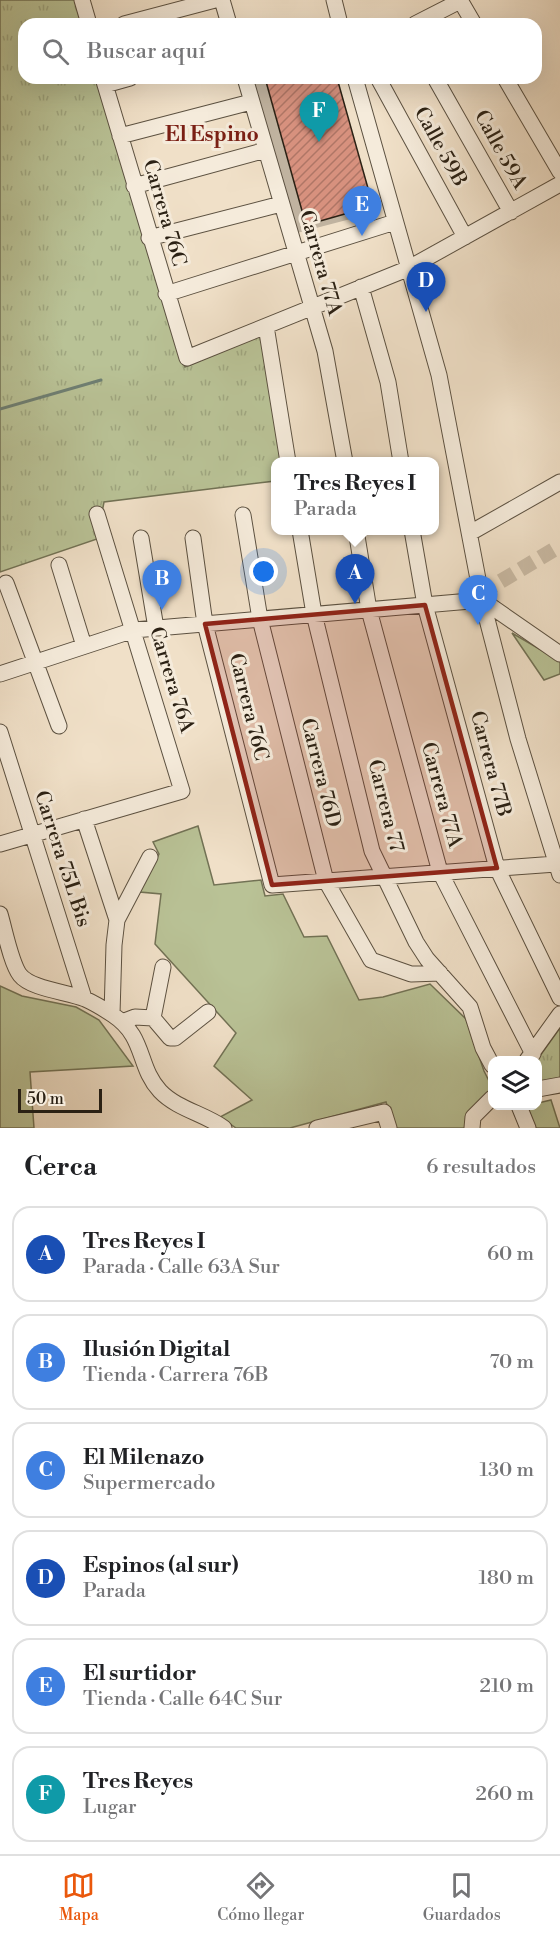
<!DOCTYPE html>
<html lang="es">
<head>
<meta charset="utf-8">
<style>
	:root { --surface:#fff; --page:#f2f2f2; --text:#202124; --muted:#757577; --line:#e0e0e0; --accent:#ea580c }
	body { margin:0; font-family:"Libre Bodoni",serif; background:var(--page); color:var(--text) }
	.controls { position:absolute; right:18px; bottom:18px; display:grid; overflow:hidden; border-radius:12px; box-shadow:0 6px 24px #0002 }
	.controls button { width:54px; height:54px; display:grid; place-items:center; padding:0; border:0; border-bottom:2px solid var(--line); background:var(--surface); color:var(--text); font:30px sans-serif }
	.scale { position:absolute; left:18px; bottom:15px; width:84px; box-sizing:border-box; padding-left:6px; border:3px solid #2b2114; border-top:0; font-size:16px; line-height:21px; white-space:nowrap; color:#2b2114; -webkit-text-stroke:4px #f5ebdb; paint-order:stroke }
	.you { position:absolute; left:264px; top:572px; width:21px; height:21px; margin:-15px; border:4px solid #fff; border-radius:50%; background:#1a73e8; box-shadow:0 0 0 9px #1a73e833 }
	.badge { display:grid; place-items:center; width:39px; height:39px; border-radius:50%; background:var(--accent); color:#fff; font-size:20px; font-weight:700 }
	.pin { position:absolute; translate:-50% -50px; filter:drop-shadow(0 2px 3px #0008) }
	.pin::after { content:''; position:absolute; top:32px; width:21px; height:18px; background:inherit; clip-path:polygon(0 0,100% 0,50% 100%) }
	.popup { position:absolute; left:271px; top:457px; width:168px; height:78px; box-sizing:border-box; display:grid; place-content:center; border-radius:12px; background:var(--surface); filter:drop-shadow(0 2px 4px #0005); font-size:20px; white-space:nowrap; color:var(--muted) }
	.popup b { font-size:22px; color:var(--text) }
	.popup::after { content:''; position:absolute; left:50%; top:100%; margin-left:-12px; border:12px solid transparent; border-top-color:var(--surface) }
	.list { margin:0; padding:0; list-style:none }
	h2 { display:flex; justify-content:space-between; align-items:center; height:78px; margin:0; padding:0 24px; font-size:26px }
	h2 small { font-size:20px; font-weight:400; color:var(--muted) }
	.list li { display:grid; grid-template-columns:39px 1fr auto; gap:18px; align-items:center; box-sizing:border-box; height:96px; margin:0 12px 12px; padding:0 12px; border:2px solid var(--line); border-radius:18px }
	.list b { display:block; font-size:22px; white-space:nowrap }
	.list p { margin:0; font-size:20px; white-space:nowrap; color:var(--muted) }
	.list em { font-size:20px; font-style:normal; color:var(--muted) }
	.icon { flex:none; width:33px; height:33px; fill:none; stroke:currentColor; stroke-width:2; stroke-linecap:round; stroke-linejoin:round }
	.map { position:relative; flex:none; width:560px; height:1128px; overflow:hidden }
	.search { position:absolute; background:var(--surface); box-shadow:0 6px 24px #0002; left:18px; right:18px; top:18px; height:66px; display:flex; align-items:center; gap:15px; box-sizing:border-box; padding:0 21px; border-radius:18px; color:var(--muted); font-size:22px }
	.sheet { height:726px; background:var(--surface) }
	nav { display:flex; justify-content:space-around; align-items:center; box-sizing:border-box; height:84px; border-top:2px solid var(--line); background:var(--surface); font-size:16px; color:var(--muted) }
	nav a { display:grid; justify-items:center; gap:3px }
	nav .on { color:var(--accent) }
	.map>svg:first-child { display:block }
	.green { fill:#b9c296; stroke:#727255; stroke-width:1.5 }
	.park { fill:url(#park-tufts); stroke:#727255; stroke-width:1.5 }
	.shadow { fill:#0003 }
	.lines { fill:none; stroke-linecap:round; stroke-linejoin:round }
	.stream { stroke:#6e7f73; stroke-width:3 }
	.building { fill:url(#building-hatch); stroke:#2b2114; stroke-width:1.5 }
	.minor-tunnel { stroke:#c9baa4; stroke-width:15; stroke-dasharray:15 8; stroke-linecap:butt }
	.minor-casing { stroke:#5c5141; stroke-width:17 }
	.minor { stroke:#f5ebdb; stroke-width:15 }
	.marked { fill:#8f2418; fill-opacity:0.2; stroke:#8f2418; stroke-width:4.5; stroke-linejoin:round }
	.labels { text-anchor:middle; dominant-baseline:central; stroke-width:6; stroke-linejoin:round; paint-order:stroke }
	.street-label { font-size:20px; fill:#2b2114; stroke:#f5ebdb }
	.neighbourhood-label { font-size:21px; font-weight:bold; fill:#7a1f14; stroke:#f5ebdb }
</style>
</head>
<body>
<div class="map">
<svg width="560" height="1128" viewBox="0 0 560 1128">
	<defs>
		<pattern id="park-tufts" width="24" height="20" patternUnits="userSpaceOnUse" patternTransform="scale(1.5)"><rect width="24" height="20" fill="#b9c296"/><path d="M3 7l-1-3M5 7V3M7 7l1-3M15 17l-1-3M17 17v-4M19 17l1-3" fill="none" stroke="#9fa680"/></pattern>
		<pattern id="building-hatch" width="6" height="6" patternUnits="userSpaceOnUse" patternTransform="scale(1.5)"><rect width="6" height="6" fill="#d7917e"/><path d="M-1 1l2-2M0 6l6-6M5 7l2-2" fill="none" stroke="#af7666"/></pattern>
	</defs>
	<rect width="100%" height="100%" fill="#f0e0c8"/>
	<filter id="stains"><feTurbulence type="fractalNoise" baseFrequency=".00333" numOctaves="4"/><feColorMatrix values="0 0 0 0 .2 0 0 0 0 .09 0 0 0 0 .02 0 0 0 .5 -.17"/></filter>
	<radialGradient id="worn" r=".72"><stop offset=".6" stop-color="#630" stop-opacity="0"/><stop offset="1" stop-color="#630" stop-opacity=".3"/></radialGradient>
	<path class="green" d="M512,633L560,661V674L544,680Z
		M198,826L214,885L261,880L265,896L283,894L304,937L327,936L359,1000L383,997L430,984L466,1019L484,1071L492,1087L466,1128H394L386,1102L290,1128H236L220,1117L252,1100L214,1066L236,1033L155,944L161,894L140,892L159,854L153,842Z
		M0,986L22,996L76,1007L99,1020L133,1066L30,1072L34,1128H0Z
		M551,1100L560,1128H533L526,1106H538V1103Z"/>
	<path class="park" d="M0,0H76L82,24H24V78H98L185,367L261,335L281,461L276,462L275,481L104,502L97,539L0,572Z
		M560,1028V1079L538,1082L537,1060Z"/>
	<path class="shadow" d="M253,78H336L371,206L362,216L297,233Z"/>
	<g class="lines">
		<path class="stream" d="M0,409L101,380"/>
	</g>
	<path class="building" d="M265,78H337L373,206L306,225Z"/>
	<g class="lines">
		<path class="minor-tunnel" d="M481,593L560,546"/>
		<g class="minor-casing">
			<path id="minor" d="M82,0L89,24
				M222,0L229,24
				M334,0L340,24
				M460,0L474,24
				M124,24L215,0
				M415,24L460,1
				M103,78L187,358L407,269L560,184
				M245,78L325,351L345,462
				M355,78L439,375L482,600L518,739L560,875
				M378,78L465,237
				M435,78L511,212
				M505,78L560,172
				M105,85L130,78
				M120,136L251,102
				M134,186L266,150
				M149,238L281,204
				M361,287L388,382L401,462
				M166,294L395,222
				M266,326L288,462
				M243,515L260,619L326,881L371,960L411,974L440,973
				M300,530L314,614L372,851L416,942L427,959L470,1007L483,1048L492,1065
				M356,530L369,610L440,872L533,1054
				M412,530L425,605L497,868L560,998
				M470,533L560,482
				M141,538L156,628
				M193,538L205,624L272,885L556,864
				M59,565L84,646
				M6,583L59,726
				M482,600L560,654
				M0,674L134,630L482,600
				M0,732L84,998
				M84,819L117,920
				M0,844L182,791L97,514
				M0,914C5,931 11,963 20,975C31,989 68,992 85,999C94,1003 104,1009 113,1015C146,1037 137,1066 160,1091C177,1109 205,1114 224,1128
				M112,1014L114,945L117,920L150,857
				M153,1018L163,967
				M122,1022L135,1017L153,1018L170,1038H175L208,1012
				M527,1060L560,1014
				M538,1089L560,1085
				M519,1106L528,1128
				M317,1128L384,1112L389,1128
				M472,1128L473,1117L492,1098"/>
		</g>
		<use href="#minor" class="minor"/>
	</g>
	<path class="marked" d="M425,605L497,868L272,885L205,624Z"/>
	<g class="labels">
		<g class="street-label">
			<text transform="translate(440 147) rotate(61)">Calle 59B</text>
			<text transform="translate(500 150) rotate(61)">Calle 59A</text>
			<text transform="translate(164 213) rotate(74)">Carrera 76C</text>
			<text transform="translate(320 263) rotate(74)">Carrera 77A</text>
			<text transform="translate(171 680) rotate(73)">Carrera 76A</text>
			<text transform="translate(248 707) rotate(76)">Carrera 76C</text>
			<text transform="translate(490 764) rotate(75)">Carrera 77B</text>
			<text transform="translate(320 773) rotate(76)">Carrera 76D</text>
			<text transform="translate(441 795) rotate(75)">Carrera 77A</text>
			<text transform="translate(385 806) rotate(76)">Carrera 77</text>
			<text transform="translate(62 859) rotate(72)">Carrera 75L Bis</text>
		</g>
		<g class="neighbourhood-label">
			<text x="212" y="135">El Espino</text>
		</g>
	</g>
	<rect width="100%" height="100%" filter="url(#stains)"/>
	<rect width="100%" height="100%" fill="url(#worn)"/>
</svg>
<div class="controls">
<button><svg class="icon" aria-label="layers" viewBox="0 0 24 24"><path d="M12 4l9 5-9 5-9-5zM3 14l9 5 9-5"/></svg></button>
</div>
<div class="scale">50 m</div>
<div class="you"></div>
<div class="pin badge" style="left:355px;top:604px;background:#1a4fb4">A</div>
<div class="popup"><b>Tres Reyes I</b>Parada</div>
<div class="pin badge" style="left:162px;top:610px;background:#3f7fe0">B</div>
<div class="pin badge" style="left:478px;top:625px;background:#3f7fe0">C</div>
<div class="pin badge" style="left:426px;top:312px;background:#1a4fb4">D</div>
<div class="pin badge" style="left:362px;top:236px;background:#3f7fe0">E</div>
<div class="pin badge" style="left:319px;top:142px;background:#0f9aa8">F</div>
<div class="search"><svg class="icon" aria-label="search" viewBox="0 0 24 24"><circle cx="10" cy="10" r="6"/><path d="M15 15l6 6"/></svg>Buscar aquí</div>
</div>
<section class="sheet">
<h2>Cerca<small>6 resultados</small></h2>
<ul class="list">
<li><span class="badge" style="background:#1a4fb4">A</span><div><b>Tres Reyes I</b><p>Parada · Calle 63A Sur</p></div><em>60 m</em></li>
<li><span class="badge" style="background:#3f7fe0">B</span><div><b>Ilusión Digital</b><p>Tienda · Carrera 76B</p></div><em>70 m</em></li>
<li><span class="badge" style="background:#3f7fe0">C</span><div><b>El Milenazo</b><p>Supermercado</p></div><em>130 m</em></li>
<li><span class="badge" style="background:#1a4fb4">D</span><div><b>Espinos (al sur)</b><p>Parada</p></div><em>180 m</em></li>
<li><span class="badge" style="background:#3f7fe0">E</span><div><b>El surtidor</b><p>Tienda · Calle 64C Sur</p></div><em>210 m</em></li>
<li><span class="badge" style="background:#0f9aa8">F</span><div><b>Tres Reyes</b><p>Lugar</p></div><em>260 m</em></li>
</ul>
</section>
<nav>
<a class="on"><svg class="icon" aria-label="map" viewBox="0 0 24 24"><path d="M3 6l6-2 6 2 6-2v14l-6 2-6-2-6 2zM9 4v14M15 6v14"/></svg>Mapa</a>
<a><svg class="icon" aria-label="directions" viewBox="0 0 24 24"><path d="M12 3l9 9-9 9-9-9zM9 14v-3h6M13 9l2 2-2 2"/></svg>Cómo llegar</a>
<a><svg class="icon" aria-label="saved" viewBox="0 0 24 24"><path d="M7 4h10v16l-5-4-5 4z"/></svg>Guardados</a>
</nav>
</body>
</html>
